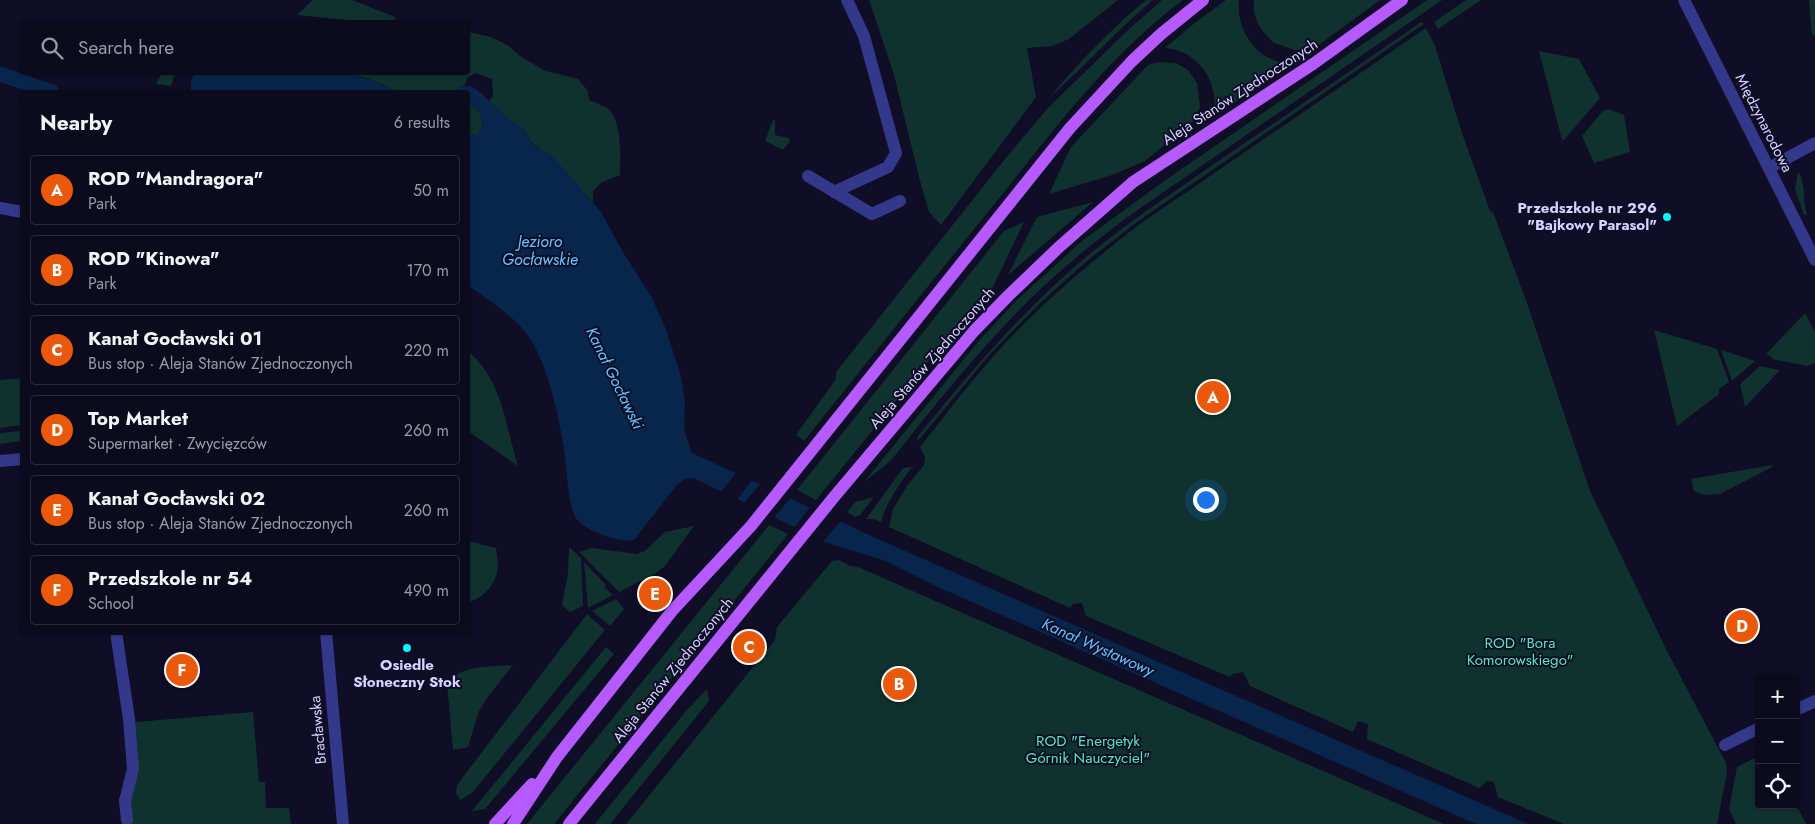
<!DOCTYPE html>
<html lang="en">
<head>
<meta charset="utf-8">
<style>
	:root { --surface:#0c0a1d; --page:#151326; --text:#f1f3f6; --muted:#9a9aa4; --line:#2c2b3b; --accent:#ea580c }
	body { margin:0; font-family:Jost,sans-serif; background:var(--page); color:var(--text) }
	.controls { position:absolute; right:15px; bottom:15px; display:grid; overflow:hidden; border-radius:5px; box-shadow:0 1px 4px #0004 }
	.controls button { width:45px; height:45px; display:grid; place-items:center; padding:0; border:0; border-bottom:1px solid var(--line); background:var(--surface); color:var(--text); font:25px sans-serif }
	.you { position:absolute; left:1205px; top:499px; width:18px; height:18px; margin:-12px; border:4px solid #fff; border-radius:50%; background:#1a73e8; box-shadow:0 0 0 8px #1a73e833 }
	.badge { display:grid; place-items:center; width:32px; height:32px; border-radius:50%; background:var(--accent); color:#fff; font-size:16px; font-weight:700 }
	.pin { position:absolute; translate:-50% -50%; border:2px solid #fff; box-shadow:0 1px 5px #0006 }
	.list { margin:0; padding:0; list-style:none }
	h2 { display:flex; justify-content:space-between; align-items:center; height:65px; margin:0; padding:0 20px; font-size:21px }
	h2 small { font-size:16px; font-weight:400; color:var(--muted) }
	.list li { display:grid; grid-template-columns:32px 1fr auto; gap:15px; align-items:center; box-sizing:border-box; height:70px; margin:0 10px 10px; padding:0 10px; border:1px solid var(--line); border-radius:5px }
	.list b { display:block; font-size:19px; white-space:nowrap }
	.list p { margin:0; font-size:16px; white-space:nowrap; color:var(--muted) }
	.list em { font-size:16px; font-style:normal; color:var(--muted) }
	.icon { flex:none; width:28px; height:28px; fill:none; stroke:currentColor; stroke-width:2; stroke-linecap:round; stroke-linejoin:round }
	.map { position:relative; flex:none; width:1815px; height:824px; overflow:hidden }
	.search { position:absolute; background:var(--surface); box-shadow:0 1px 4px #0004; left:20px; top:20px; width:450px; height:55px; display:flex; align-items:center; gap:12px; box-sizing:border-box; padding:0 18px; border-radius:5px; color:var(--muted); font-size:19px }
	.panel { position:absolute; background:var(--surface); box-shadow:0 1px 4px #0004; left:20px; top:90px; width:450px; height:545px; border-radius:5px }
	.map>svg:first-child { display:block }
	.green { fill:#10322e }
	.water { fill:#08264c }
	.pier { fill:#100d27 }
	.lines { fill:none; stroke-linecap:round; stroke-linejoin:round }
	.canal { stroke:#08264c; stroke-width:15 }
	.minor { stroke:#34388a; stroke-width:12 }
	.major { stroke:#b45aff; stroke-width:12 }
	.poi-dot { fill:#00fafe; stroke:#100d27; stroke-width:2 }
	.labels { text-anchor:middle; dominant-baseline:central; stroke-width:4; stroke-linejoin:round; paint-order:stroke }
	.street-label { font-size:15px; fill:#d5d3ff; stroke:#100d27 }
	.poi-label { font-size:15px; font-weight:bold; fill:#d5d3ff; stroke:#100d27; text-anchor:end }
	.park-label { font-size:15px; fill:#55e9b8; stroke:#100d27 }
	.water-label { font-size:16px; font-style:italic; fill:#61c3ff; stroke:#100d27 }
</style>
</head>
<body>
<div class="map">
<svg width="1815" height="824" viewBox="0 0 1815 824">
	<rect width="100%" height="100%" fill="#100d27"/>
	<path class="green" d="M313,0H352L395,17L396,22H358V21L297,15Z
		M869,0H1118L1069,39L1052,46L1027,48L1036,97L941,225L929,212L919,177L894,75Z
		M1146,0H1153C1117,30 1085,66 1050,97C1079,62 1111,29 1146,0Z
		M1162,0H1183C1109,55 1053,131 996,202C932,281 868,361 804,441L796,435L836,379V372L1009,154L1048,108L1127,31Z
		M1226,0H1239C1237,20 1245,41 1261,53C1269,60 1281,62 1291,65L1222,111L1214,109C1218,79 1196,50 1165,48L1196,22Z
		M1254,0H1380L1316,47L1295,50L1274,43L1265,34L1259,26L1254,13Z
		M1427,0H1442L1126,218C1093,243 1060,270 1030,299C980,349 936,403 893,458L882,468L864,482L977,343L1015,302L1083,240L1167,179Z
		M1466,0H1481L1438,29L1434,22Z
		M1809,0H1815V34L1812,36Z
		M1421,22L1424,24L1137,222L1087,261L1040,303L991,353L917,442L918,436C970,372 1023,310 1086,257C1129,221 1176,191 1221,159C1288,114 1355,68 1421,22Z
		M1426,28L1435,46L1462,133L1490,211L1493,212L1527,303L1590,491L1667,651L1726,763L1727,772L1717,824H1564L1498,797L1494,782L1487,781L1479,788L1367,739L1368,724L1358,721L1353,732L1250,686L1243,672L1233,674L1230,677L1086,616L1082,603L1073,604L1070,608L889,527L893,509L907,486L924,465L925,457L920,447C944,417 967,386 992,358C1036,308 1088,264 1140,224Z
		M468,32L491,37L509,46L521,57L546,71L578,79L588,91L589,100C594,103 602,105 607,108C623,120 620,157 620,175L602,182L593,191V202L540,149L530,141L525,130L506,117L489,101L493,96L492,79L476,73L468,77L464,86L460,87L458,92H396L386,86L366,78L339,73L468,72Z
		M1539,51L1579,59L1600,98L1564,140H1562Z
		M1160,62L1176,63L1188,70L1197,83L1200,107L1193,122L1145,161L1112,175L1049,194L1071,147L1148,65Z
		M162,73H175L171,86L156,84Z
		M468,102L479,111L483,122L481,130L476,135L468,136Z
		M1608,109L1624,115L1630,152L1594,163L1582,136L1602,112Z
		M773,120H775V135L789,138L790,141L783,150L765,141Z
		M1798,172C1807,185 1802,200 1807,215H1804L1795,189Z
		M1093,202L1008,275L1037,217Z
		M1024,222L990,293L931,358L816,500L797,490L1004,231Z
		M1805,313L1815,332V363L1807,366L1772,359V357L1766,354Z
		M1654,330L1717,349L1729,382L1719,389V394L1677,426Z
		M1721,350L1755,361L1732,381Z
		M468,351C503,381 505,425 518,466L468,431Z
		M1760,366L1780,370L1745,407L1740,384Z
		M22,378V425L0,428V380Z
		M22,431V441L0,444V433Z
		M1772,465V467L1720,494L1704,495L1694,491L1691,479Z
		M912,467C899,485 887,501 881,522L873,519H866L903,468Z
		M874,497L860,515L855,517L847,512L855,502Z
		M769,525L788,534L554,824H527Z
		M694,526L665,566L656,573L619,592L579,552L592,548L637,554L645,551L665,532Z
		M468,541L496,548C497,556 499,564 497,572C495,585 481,600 468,602Z
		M569,547L581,558L583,606L570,612L562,605L568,573Z
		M839,560L850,566L858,567L1444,824H626L775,640L777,627L832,561Z
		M584,562L606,585L604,587L613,595L588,608Z
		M616,599L622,606L624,609L610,626L592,611Z
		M587,614L605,630L472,793L460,800L456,793L457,785Z
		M606,647L614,654L485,809L472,811Z
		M513,665L487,698L479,711L468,747L453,750L447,684C460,664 493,667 513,665Z
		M707,689L709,701L610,824H595L686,711Z
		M253,712L259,782H265L266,808H289L291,824H122L119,798L133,796L125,723Z
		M1759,756V805L1796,804L1806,824H1736L1729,809L1737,767Z"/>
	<path class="water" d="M339,72C360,77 378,81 396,92H192C189,87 192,78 194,73Z
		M464,86L473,87L481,93L506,117L526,130L530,141L536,147L552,155L601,212L624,254L651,296L665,327L681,376L685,402L684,421L685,433L692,453L878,539L1528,824H1476L938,587L883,560L827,543L694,478L684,479L676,486L634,540C620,543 584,531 576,518C567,503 567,462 563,444C558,412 550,378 536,349C524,321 491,303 468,285V136L476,135L481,130L483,122L479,111L468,102V92H458L460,87Z"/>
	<path class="pier" d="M738,470L754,478L736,501L720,493Z
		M762,482L792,496L773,519L743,504Z
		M812,505L842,519L822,543L793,529Z"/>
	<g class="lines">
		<path class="canal" d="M0,74L52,92"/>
		<path class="minor" d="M1684,0L1815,260
			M1769,168L1815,143
			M808,176L872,214L900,201
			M834,192L888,167L896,153L864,36L847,0
			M0,208L22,212
			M0,461L22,459
			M116,632L129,719L133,769L125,801L127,820
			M326,632L343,824
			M1796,710L1815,701
			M1725,745L1759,728"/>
		<path class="major" d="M495,824L532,784
			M513,824L557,757L672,611L751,526L1070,128L1132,61L1161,34L1203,0
			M569,824L834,497L974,331L1008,296L1058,248L1133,182L1313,64L1402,0"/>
	</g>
	<g class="poi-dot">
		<circle cx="1667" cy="217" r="5"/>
		<circle cx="407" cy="648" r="5"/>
	</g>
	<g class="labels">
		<g class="street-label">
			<text transform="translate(1240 92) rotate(-33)">Aleja Stanów Zjednoczonych</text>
			<text transform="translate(1764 123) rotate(63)">Międzynarodowa</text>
			<text transform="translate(932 358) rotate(-49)">Aleja Stanów Zjednoczonych</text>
			<text transform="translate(673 670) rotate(-51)">Aleja Stanów Zjednoczonych</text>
			<text transform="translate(318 730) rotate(-95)">Bracławska</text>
		</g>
		<g class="poi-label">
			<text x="1657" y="208">Przedszkole nr 296<tspan x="1657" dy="17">"Bajkowy Parasol"</tspan></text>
			<text x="407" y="665" text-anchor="middle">Osiedle<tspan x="407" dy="17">Słoneczny Stok</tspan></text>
		</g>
		<g class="park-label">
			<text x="1520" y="643">ROD "Bora<tspan x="1520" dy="17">Komorowskiego"</tspan></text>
			<text x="1088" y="741">ROD "Energetyk<tspan x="1088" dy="17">Górnik Nauczyciel"</tspan></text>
		</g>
		<g class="water-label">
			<text x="540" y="241">Jezioro<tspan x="540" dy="18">Gocławskie</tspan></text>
			<text transform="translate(615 378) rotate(64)">Kanał Gocławski</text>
			<text transform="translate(1098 647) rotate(24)">Kanał Wystawowy</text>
		</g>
	</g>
</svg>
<div class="controls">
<button>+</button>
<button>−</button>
<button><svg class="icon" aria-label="locate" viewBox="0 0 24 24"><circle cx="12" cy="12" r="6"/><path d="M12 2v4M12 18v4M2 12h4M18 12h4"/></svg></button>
</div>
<div class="you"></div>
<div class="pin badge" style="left:1213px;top:397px">A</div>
<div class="pin badge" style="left:899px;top:684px">B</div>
<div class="pin badge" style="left:749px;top:647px">C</div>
<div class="pin badge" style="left:1742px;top:626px">D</div>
<div class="pin badge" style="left:655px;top:594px">E</div>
<div class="pin badge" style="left:182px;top:670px">F</div>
<div class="search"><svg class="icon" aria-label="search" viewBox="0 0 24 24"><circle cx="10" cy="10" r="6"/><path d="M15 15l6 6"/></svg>Search here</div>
<section class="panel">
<h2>Nearby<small>6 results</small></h2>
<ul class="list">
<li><span class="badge">A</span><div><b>ROD &quot;Mandragora&quot;</b><p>Park</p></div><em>50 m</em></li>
<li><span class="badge">B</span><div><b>ROD &quot;Kinowa&quot;</b><p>Park</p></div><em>170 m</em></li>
<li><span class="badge">C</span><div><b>Kanał Gocławski 01</b><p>Bus stop · Aleja Stanów Zjednoczonych</p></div><em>220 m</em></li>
<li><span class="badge">D</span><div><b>Top Market</b><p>Supermarket · Zwycięzców</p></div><em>260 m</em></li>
<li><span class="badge">E</span><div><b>Kanał Gocławski 02</b><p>Bus stop · Aleja Stanów Zjednoczonych</p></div><em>260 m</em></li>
<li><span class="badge">F</span><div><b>Przedszkole nr 54</b><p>School</p></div><em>490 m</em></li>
</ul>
</section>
</div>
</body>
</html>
